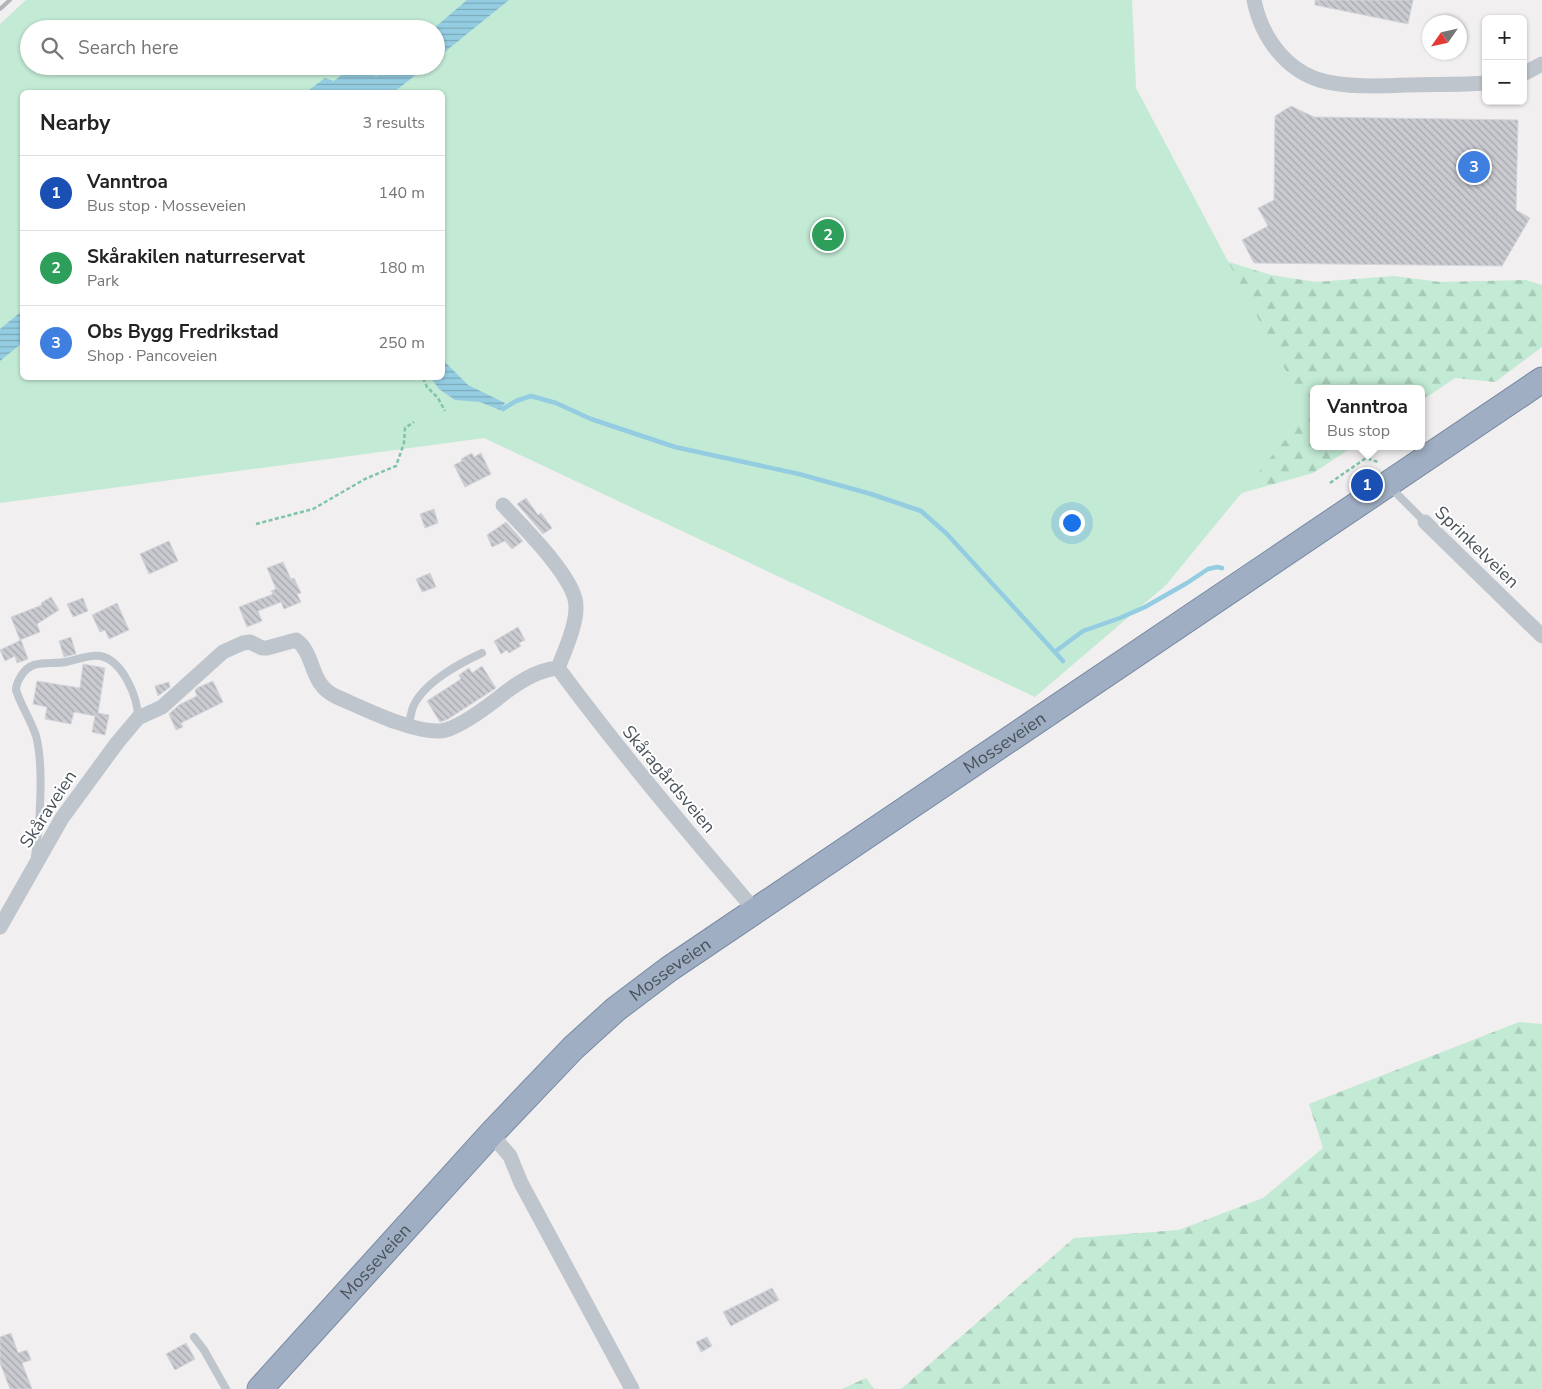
<!DOCTYPE html>
<html lang="en">
<head>
<meta charset="utf-8">
<style>
	:root { --surface:#fff; --page:#f6f6f6; --text:#222; --muted:#767676; --line:#e0e0e0; --accent:#111827 }
	body { margin:0; font-family:"Nunito Sans",sans-serif; background:var(--page); color:var(--text) }
	.controls { position:absolute; right:15px; top:15px; display:grid; overflow:hidden; border-radius:8px; box-shadow:0 1px 4px #0004 }
	.controls button { width:45px; height:45px; display:grid; place-items:center; padding:0; border:0; border-bottom:1px solid var(--line); background:var(--surface); color:var(--text); font:25px sans-serif }
	.compass { position:absolute; left:1422px; top:15px; width:45px; height:45px; border-radius:50%; background:var(--surface); box-shadow:0 1px 4px #0004; rotate:236deg }
	.you { position:absolute; left:1071px; top:522px; width:18px; height:18px; margin:-12px; border:4px solid #fff; border-radius:50%; background:#1a73e8; box-shadow:0 0 0 8px #1a73e833 }
	.badge { display:grid; place-items:center; width:32px; height:32px; border-radius:50%; background:var(--accent); color:#fff; font-size:16px; font-weight:700 }
	.pin { position:absolute; translate:-50% -50%; border:2px solid #fff; box-shadow:0 1px 5px #0006 }
	.popup { position:absolute; left:1310px; top:385px; width:115px; height:65px; box-sizing:border-box; display:grid; place-content:center; border-radius:8px; background:var(--surface); filter:drop-shadow(0 1px 4px #0005); font-size:16px; white-space:nowrap; color:var(--muted) }
	.popup b { font-size:19px; color:var(--text) }
	.popup::after { content:''; position:absolute; left:50%; top:100%; margin-left:-10px; border:10px solid transparent; border-top-color:var(--surface) }
	.list { margin:0; padding:0; list-style:none }
	h2 { display:flex; justify-content:space-between; align-items:center; height:65px; margin:0; padding:0 20px; font-size:21px }
	h2 small { font-size:16px; font-weight:400; color:var(--muted) }
	.list li { display:grid; grid-template-columns:32px 1fr auto; gap:15px; align-items:center; box-sizing:border-box; height:75px; padding:0 20px; border-top:1px solid var(--line) }
	.list b { display:block; font-size:19px; white-space:nowrap }
	.list p { margin:0; font-size:16px; white-space:nowrap; color:var(--muted) }
	.list em { font-size:16px; font-style:normal; color:var(--muted) }
	.icon { flex:none; width:28px; height:28px; fill:none; stroke:currentColor; stroke-width:2; stroke-linecap:round; stroke-linejoin:round }
	.map { position:relative; flex:none; width:1542px; height:1389px; overflow:hidden }
	.search { position:absolute; background:var(--surface); box-shadow:0 1px 4px #0004; left:20px; top:20px; width:425px; height:55px; display:flex; align-items:center; gap:12px; box-sizing:border-box; padding:0 18px; border-radius:28px; color:var(--muted); font-size:19px }
	.panel { position:absolute; background:var(--surface); box-shadow:0 1px 4px #0004; left:20px; top:90px; width:425px; height:290px; border-radius:8px }
	.map>svg:first-child { display:block }
	.forest { fill:url(#forest-firs) }
	.park { fill:#c2ead4; fill-rule:evenodd }
	.water { fill:url(#water-rules) }
	.lines { fill:none; stroke-linecap:round; stroke-linejoin:round }
	.stream { stroke:#94cde2; stroke-width:4.5 }
	.building { fill:url(#building-back-hatch); stroke:#d4d5da }
	.trunk-casing { stroke:#778aa4; stroke-width:27 }
	.path { stroke:#7ec4a6; stroke-width:2.5; stroke-dasharray:4 2.5; stroke-linecap:butt }
	.service { stroke:#bfc5cc; stroke-width:8 }
	.minor { stroke:#bfc5cc; stroke-width:15 }
	.trunk { stroke:#9faec2; stroke-width:25 }
	.rail { stroke:#b2b4b8; stroke-width:4 }
	.labels { text-anchor:middle; dominant-baseline:central; stroke-width:4; stroke-linejoin:round; paint-order:stroke }
	.street-label { font-size:18px; fill:#49515a; stroke:#fff }
</style>
</head>
<body>
<div class="map">
<svg width="1542" height="1389" viewBox="0 0 1542 1389">
	<defs>
		<pattern id="forest-firs" width="22" height="20" patternUnits="userSpaceOnUse" patternTransform="scale(1.25)"><rect width="22" height="20" fill="#c2ead4"/><path d="M5 1l3.5 6h-7zM16 11l3.5 6h-7z" fill="#a8cab8"/></pattern>
		<pattern id="water-rules" width="6" height="5" patternUnits="userSpaceOnUse" patternTransform="scale(1.25)"><rect width="6" height="5" fill="#94cde2"/><path d="M0 2.5h6" fill="none" stroke="#7ba9ba"/></pattern>
		<pattern id="building-back-hatch" width="6" height="6" patternUnits="userSpaceOnUse" patternTransform="scale(1.25)"><rect width="6" height="6" fill="#c9cbd1"/><path d="M-1 5l2 2M0 0l6 6M5-1l2 2" fill="none" stroke="#a5a7ad"/></pattern>
	</defs>
	<rect width="100%" height="100%" fill="#f1efef"/>
	<path class="forest" d="M1219,259L1271,275L1316,282L1394,276L1440,282L1526,280L1542,285V347L1495,382L1455,378L1421,401V389H1313V446H1354L1313,473L1156,517Z
		M1519,1022L1542,1024V1389H901L1074,1238L1179,1230L1263,1198L1323,1148L1309,1104Z
		M866,1378L874,1389H842Z"/>
	<path class="park" d="M26,0H1132L1136,88L1308,412L1166,585L1035,697L484,438L0,503V24ZM29,29H436V66H29ZM22,92H442V378H22Z"/>
	<path class="water" d="M467,0H509L436,59V29H433Z
		M389,66H427L394,92H309V90L325,78L334,81L349,69L377,76Z
		M22,311V343L0,361V329Z
		M443,360L468,385L505,403L500,410L480,402L455,400L439,389L431,378H442Z"/>
	<g class="lines">
		<path class="stream" d="M503,409L516,401L531,396L556,403L591,419L675,447L799,474L871,494L921,511L946,533L1063,661
			M1056,651L1083,631L1120,618L1145,607L1187,583L1208,569L1217,567L1222,568"/>
	</g>
	<path class="building" d="M1315,0H1413L1408,24L1315,5Z
		M1291,106L1314,117L1518,120L1516,210L1530,218L1502,266L1254,263L1242,240L1268,226L1258,208L1274,200L1275,116Z
		M472,453L474,457L481,453L491,474L465,487L454,465L462,461L461,459Z
		M526,498L538,515L541,513L552,528L543,534L517,504Z
		M434,509L438,523L425,528L420,514Z
		M506,522L523,541L512,549L505,541L492,547L487,535Z
		M169,541L178,561L149,574L140,554Z
		M283,562L291,579L294,578L301,593L297,594L301,602L284,609L281,602L258,611L262,621L247,627L239,607L273,594L271,591L276,589L267,568Z
		M430,573L436,587L422,592L416,579Z
		M51,597L59,610L37,624L40,632L20,640L11,617L42,605L41,603Z
		M83,598L88,611L73,617L67,604Z
		M117,603L129,630L109,639L105,630L100,632L92,615Z
		M518,627L525,640L519,643L521,646L509,653L507,650L501,654L494,641Z
		M71,637L76,654L64,657L59,641Z
		M21,640L28,659L17,663L15,656L5,661L0,650Z
		M83,664L105,668L98,713L109,715L105,735L92,732L95,716L74,712L71,724L45,719L47,707L33,704L37,681L80,688Z
		M482,666L496,688L448,719L440,722L427,701L461,679L459,675L469,668L472,673Z
		M213,681L223,702L181,723L183,727L176,730L169,714L179,705L197,696L195,690L197,688Z
		M169,682L170,687L158,696L155,686Z
		M772,1288L779,1300L731,1326L723,1312Z
		M11,1333L18,1353L27,1350L31,1360L22,1363L32,1389H10L0,1363V1337Z
		M707,1337L712,1346L701,1352L696,1342Z
		M186,1343L195,1359L175,1370L166,1354Z"/>
	<g class="lines">
		<g class="trunk-casing">
			<g id="trunk">
				<path id="s1" d="M260,1389L491,1134L573,1048L616,1009L669,969L1542,380"/>
			</g>
		</g>
		<path class="path" d="M423,378L427,387L438,398L445,411
			M1330,483L1366,458L1378,462
			M256,524L313,509L365,479L396,466L404,443L405,428L414,422"/>
		<path class="service" d="M1390,487L1425,522
			M408,726C410,720 411,713 413,707C423,683 460,663 482,653
			M35,856C40,828 44,764 36,736C31,720 21,706 16,690C16,684 18,681 21,676C32,658 49,665 66,662C77,660 89,654 100,656C123,660 138,698 138,718
			M194,1337L204,1350L226,1389"/>
		<path class="minor" d="M1254,0C1262,40 1290,77 1333,83C1357,87 1381,86 1405,85C1432,84 1459,85 1486,83
			M1523,74L1542,64
			M503,505C523,527 568,571 575,599C580,618 565,650 558,668
			M1425,522L1542,636
			M0,927L62,818L117,743L138,718L162,707L223,652L243,643L250,642L262,648H267L296,640C310,649 311,670 320,683C324,689 329,693 335,696C363,708 412,733 441,731C457,729 484,709 497,699C514,685 535,670 558,668C618,749 682,825 747,901L755,912
			M491,1134L510,1156L521,1183L632,1389"/>
		<use href="#trunk" class="trunk"/>
		<path class="rail" d="M0,9L10,0"/>
	</g>
	<g class="labels">
		<g class="street-label">
			<text transform="translate(1477 547) rotate(44)">Sprinkelveien</text>
			<text stroke="none"><textPath href="#s1" startOffset="992">Mosseveien</textPath></text>
			<text transform="translate(669 779) rotate(50)">Skåragårdsveien</text>
			<text transform="translate(48 809) rotate(-57)">Skåraveien</text>
			<text stroke="none"><textPath href="#s1" startOffset="588">Mosseveien</textPath></text>
			<text stroke="none"><textPath href="#s1" startOffset="172">Mosseveien</textPath></text>
		</g>
	</g>
</svg>
<div class="controls">
<button>+</button>
<button>−</button>
</div>
<svg class="compass" viewBox="-18 -18 36 36"><path d="M0-13l5 13h-10z" fill="#e53935"/><path d="M0 13l5-13h-10z" fill="#767676"/></svg>
<div class="you"></div>
<div class="pin badge" style="left:1367px;top:485px;background:#1a4fb4">1</div>
<div class="popup"><b>Vanntroa</b>Bus stop</div>
<div class="pin badge" style="left:828px;top:235px;background:#2e9e5b">2</div>
<div class="pin badge" style="left:1474px;top:167px;background:#3f7fe0">3</div>
<div class="search"><svg class="icon" aria-label="search" viewBox="0 0 24 24"><circle cx="10" cy="10" r="6"/><path d="M15 15l6 6"/></svg>Search here</div>
<section class="panel">
<h2>Nearby<small>3 results</small></h2>
<ul class="list">
<li><span class="badge" style="background:#1a4fb4">1</span><div><b>Vanntroa</b><p>Bus stop · Mosseveien</p></div><em>140 m</em></li>
<li><span class="badge" style="background:#2e9e5b">2</span><div><b>Skårakilen naturreservat</b><p>Park</p></div><em>180 m</em></li>
<li><span class="badge" style="background:#3f7fe0">3</span><div><b>Obs Bygg Fredrikstad</b><p>Shop · Pancoveien</p></div><em>250 m</em></li>
</ul>
</section>
</div>
</body>
</html>
